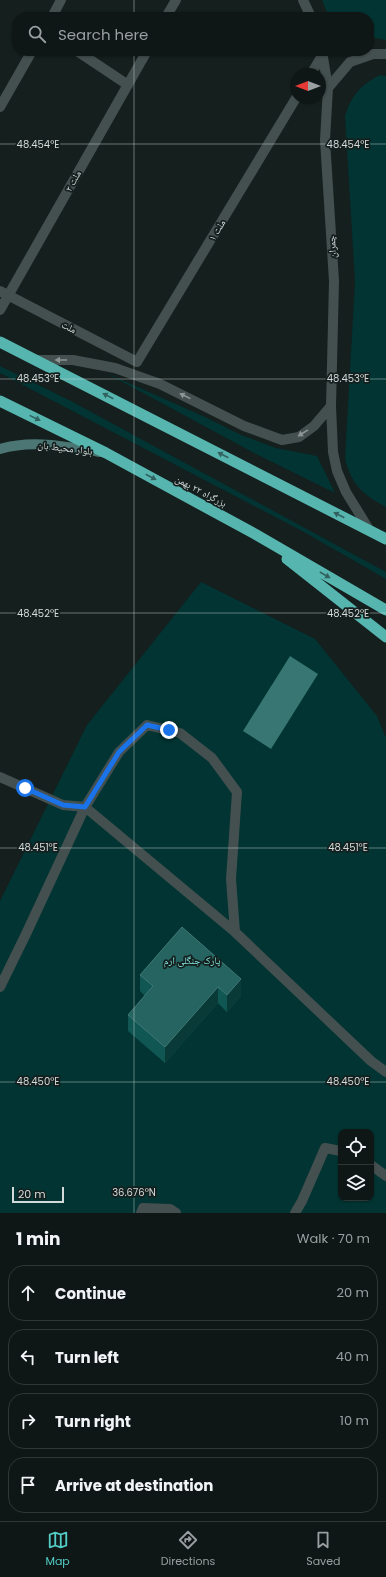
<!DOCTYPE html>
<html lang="en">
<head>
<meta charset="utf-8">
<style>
	:root { --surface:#0f1716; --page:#1d2423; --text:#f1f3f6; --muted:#9b9fa1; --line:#2f3635; --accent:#54cdc7 }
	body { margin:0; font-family:Poppins,"Noto Naskh Arabic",sans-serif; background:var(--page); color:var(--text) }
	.controls { position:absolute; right:12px; bottom:12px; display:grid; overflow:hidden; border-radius:8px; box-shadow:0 1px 3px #0004 }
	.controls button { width:36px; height:36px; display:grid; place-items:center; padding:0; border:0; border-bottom:1px solid var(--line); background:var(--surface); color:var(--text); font:20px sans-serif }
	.compass { position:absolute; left:290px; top:68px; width:36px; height:36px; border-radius:50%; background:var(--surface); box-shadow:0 1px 3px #0004; rotate:270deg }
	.scale { position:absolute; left:12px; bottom:10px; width:52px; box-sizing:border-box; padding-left:4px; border:2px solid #d3dad9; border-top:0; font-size:11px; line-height:14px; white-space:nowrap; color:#d3dad9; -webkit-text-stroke:3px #141f1e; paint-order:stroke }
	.stop { position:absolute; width:12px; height:12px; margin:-9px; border:3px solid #1a73e8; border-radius:50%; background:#fff }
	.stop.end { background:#1a73e8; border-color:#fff; box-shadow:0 1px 4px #0008 }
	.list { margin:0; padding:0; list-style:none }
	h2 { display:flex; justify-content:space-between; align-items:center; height:52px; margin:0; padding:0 16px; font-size:17px }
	h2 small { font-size:13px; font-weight:400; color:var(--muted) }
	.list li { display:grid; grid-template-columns:26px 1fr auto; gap:12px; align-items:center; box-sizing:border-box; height:56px; margin:0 8px 8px; padding:0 8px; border:1px solid var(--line); border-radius:16px }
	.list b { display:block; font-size:15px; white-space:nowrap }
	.list em { font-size:13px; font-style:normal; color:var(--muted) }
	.icon { flex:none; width:22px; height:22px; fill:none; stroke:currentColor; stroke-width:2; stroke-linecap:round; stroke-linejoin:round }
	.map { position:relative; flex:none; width:386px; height:1213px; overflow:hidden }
	.search { position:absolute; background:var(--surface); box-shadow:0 1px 3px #0004; left:12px; right:12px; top:12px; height:44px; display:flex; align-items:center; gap:10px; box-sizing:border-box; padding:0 14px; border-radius:16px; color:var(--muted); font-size:15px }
	.sheet { height:308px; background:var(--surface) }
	nav { display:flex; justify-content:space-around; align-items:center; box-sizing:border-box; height:56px; border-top:1px solid var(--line); background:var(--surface); font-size:11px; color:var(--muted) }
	nav a { display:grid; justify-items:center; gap:2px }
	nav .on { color:var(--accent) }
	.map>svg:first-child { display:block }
	.green { fill:#013432; fill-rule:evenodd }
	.water { fill:#377672 }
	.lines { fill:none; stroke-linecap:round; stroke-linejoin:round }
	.service { stroke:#44504f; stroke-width:10 }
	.minor { stroke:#44504f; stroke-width:10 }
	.tertiary { stroke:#44504f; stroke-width:10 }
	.secondary { stroke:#4b7673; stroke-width:10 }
	.trunk { stroke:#56b5af; stroke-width:11 }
	.wall { fill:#105653 }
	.shaded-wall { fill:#093a38 }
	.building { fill:#256461; stroke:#407774 }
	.oneway { fill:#8c9594 }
	.oneway2 { fill:#32625f }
	.route { stroke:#1a73e8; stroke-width:5 }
	.ticks { fill:none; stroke:#d3dad9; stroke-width:1; stroke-opacity:0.45 }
	.labels { text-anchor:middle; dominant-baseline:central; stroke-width:3.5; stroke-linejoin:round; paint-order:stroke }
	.street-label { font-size:10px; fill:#d3dad9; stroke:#141f1e }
	.park-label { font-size:10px; fill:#82e6e0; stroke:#141f1e }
	.ticks-label { font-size:10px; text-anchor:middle; fill:#d3dad9; stroke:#141f1e; stroke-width:3.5; stroke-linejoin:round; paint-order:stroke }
</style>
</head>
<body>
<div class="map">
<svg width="386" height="1213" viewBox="0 0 386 1213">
	<rect width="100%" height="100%" fill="#141f1e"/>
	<path class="green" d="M322,0H386V40L369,37V17H329Z
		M380,75L386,76V507C362,494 352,485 345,459L355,281L345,116C351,96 361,84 380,75Z
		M0,366L71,401L386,572V579L302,531L0,373Z
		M106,373L205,417L239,434L276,448L317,456L335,493L256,454Z
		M201,582L315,639L377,716L386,738V1213H0V901L87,725ZM341,1132H371V1198H341Z"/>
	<path class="water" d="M290,656L318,674L271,749L243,731Z"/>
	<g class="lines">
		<path class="service" d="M0,777L63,805L85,807L235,932L371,1061L386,1072
			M0,987L26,934L85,807L119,752L147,725L180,733L212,758L237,792L231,879L235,932
			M371,1165L386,1176
			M141,1213L143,1208L170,1209L176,1213
			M295,1213L302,1201L325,1148L341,1151"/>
		<path class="minor" d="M303,0L311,17
			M52,17L61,0
			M166,17L176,0
			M77,51L128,85
			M322,51L328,88
			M311,74L323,54
			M0,107L32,51
			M0,291L137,362L296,98
			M0,310L147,51"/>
		<path class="tertiary" d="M36,360H73L115,368L160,384L244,426L282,440L299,437L314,426L331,406
			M370,531L346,492L337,471L333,452L331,406L334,281L325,140L328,88L350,62L373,54H386"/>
		<path class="secondary" d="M0,449C33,439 67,447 101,452"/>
		<path class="trunk" d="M0,342L386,539
			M0,401L106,453L255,534L386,610
			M287,559L386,637"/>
	</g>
	<path class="wall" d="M182,927L241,996L227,1012L218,1003L165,1063L128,1031V1015L145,996L140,991V975Z"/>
	<path class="shaded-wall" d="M241,979V996L227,1012V995Z
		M218,987V1003L165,1063V1047Z"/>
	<path class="building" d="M182,927L241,979L227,995L218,987L165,1047L128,1015L153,986L140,975Z"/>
	<defs><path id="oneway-solid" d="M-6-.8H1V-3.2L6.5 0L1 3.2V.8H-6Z"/></defs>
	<g class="oneway">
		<use href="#oneway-solid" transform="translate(61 360) rotate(180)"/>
		<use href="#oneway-solid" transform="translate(185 396) rotate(-154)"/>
		<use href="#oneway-solid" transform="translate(303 433) rotate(148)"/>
	</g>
	<g class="oneway2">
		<use href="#oneway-solid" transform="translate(108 396) rotate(-153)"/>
		<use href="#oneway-solid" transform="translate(35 418) rotate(26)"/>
		<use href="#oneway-solid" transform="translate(223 455) rotate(-153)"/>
		<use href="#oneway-solid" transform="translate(151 477) rotate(28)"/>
		<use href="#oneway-solid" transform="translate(339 515) rotate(-153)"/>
		<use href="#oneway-solid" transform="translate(325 575) rotate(30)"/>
	</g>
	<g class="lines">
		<path class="route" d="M25,788L63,805L85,807L119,752L147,725L169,730"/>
	</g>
	<path class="ticks" d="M134,0V17M134,51V1213M0,144H386M0,379H386M0,613H386M0,848H386M0,1082H386"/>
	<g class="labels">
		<g class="street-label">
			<text transform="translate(73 181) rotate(-61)">ملت ۲</text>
			<text transform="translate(217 230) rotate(-59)">ملت ۱</text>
			<text transform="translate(332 247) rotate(-94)">چمران</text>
			<text transform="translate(69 327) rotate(27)">ملت</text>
			<text transform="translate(65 448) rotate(7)">بلوار محیط بان</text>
			<text transform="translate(201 491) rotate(28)">بزرگراه ۲۲ بهمن</text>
		</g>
		<g class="park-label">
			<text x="192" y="960">پارک جنگلی ارم</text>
		</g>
	</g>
	<g class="ticks-label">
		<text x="348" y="148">48.454°E</text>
		<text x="38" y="148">48.454°E</text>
		<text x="348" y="382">48.453°E</text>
		<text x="38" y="382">48.453°E</text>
		<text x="38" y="617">48.452°E</text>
		<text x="348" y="617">48.452°E</text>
		<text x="38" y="851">48.451°E</text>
		<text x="348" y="851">48.451°E</text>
		<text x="38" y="1085">48.450°E</text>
		<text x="348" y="1085">48.450°E</text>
		<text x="134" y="1196">36.676°N</text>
	</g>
</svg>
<div class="controls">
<button><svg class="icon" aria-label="locate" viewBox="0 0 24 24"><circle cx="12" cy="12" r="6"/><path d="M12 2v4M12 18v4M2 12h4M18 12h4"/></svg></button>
<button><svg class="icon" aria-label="layers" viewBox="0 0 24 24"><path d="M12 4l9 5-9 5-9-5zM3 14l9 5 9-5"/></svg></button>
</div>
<svg class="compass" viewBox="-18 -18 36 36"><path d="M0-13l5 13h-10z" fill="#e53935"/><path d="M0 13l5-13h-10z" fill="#9b9fa1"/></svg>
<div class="scale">20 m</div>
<div class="stop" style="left:25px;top:788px"></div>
<div class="stop end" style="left:169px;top:730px"></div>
<div class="search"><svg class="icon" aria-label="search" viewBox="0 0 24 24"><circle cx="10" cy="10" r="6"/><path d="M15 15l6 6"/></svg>Search here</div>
</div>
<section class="sheet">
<h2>1 min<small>Walk · 70 m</small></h2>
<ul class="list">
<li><svg class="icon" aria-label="ahead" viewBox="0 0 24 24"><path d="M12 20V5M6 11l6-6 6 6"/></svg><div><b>Continue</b></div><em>20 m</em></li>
<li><svg class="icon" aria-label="left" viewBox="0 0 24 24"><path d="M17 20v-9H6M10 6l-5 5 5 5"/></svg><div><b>Turn left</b></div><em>40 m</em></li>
<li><svg class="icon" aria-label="right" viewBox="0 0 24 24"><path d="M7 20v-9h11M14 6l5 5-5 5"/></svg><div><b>Turn right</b></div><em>10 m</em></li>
<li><svg class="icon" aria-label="arrive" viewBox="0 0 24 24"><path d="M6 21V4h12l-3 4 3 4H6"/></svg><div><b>Arrive at destination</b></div></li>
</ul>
</section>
<nav>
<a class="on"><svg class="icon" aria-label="map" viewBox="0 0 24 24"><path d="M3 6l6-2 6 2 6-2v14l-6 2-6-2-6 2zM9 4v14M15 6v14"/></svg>Map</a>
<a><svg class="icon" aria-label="directions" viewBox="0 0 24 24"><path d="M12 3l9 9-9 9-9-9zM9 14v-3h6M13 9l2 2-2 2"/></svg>Directions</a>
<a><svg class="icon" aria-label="saved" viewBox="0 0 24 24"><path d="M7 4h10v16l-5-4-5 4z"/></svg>Saved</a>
</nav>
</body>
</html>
